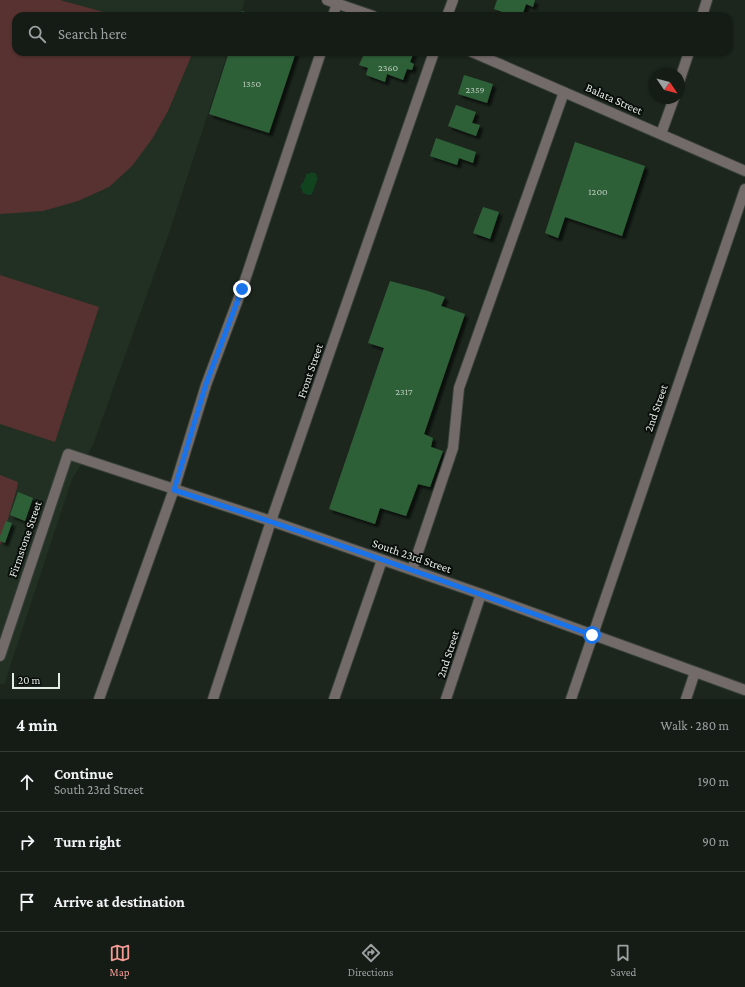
<!DOCTYPE html>
<html lang="en">
<head>
<meta charset="utf-8">
<style>
	:root { --surface:#151c16; --page:#222923; --text:#f1f3f6; --muted:#9da1a1; --line:#343a35; --accent:#f59b96 }
	body { margin:0; font-family:"Crimson Pro",serif; background:var(--page); color:var(--text) }
	.compass { position:absolute; left:649px; top:68px; width:36px; height:36px; border-radius:50%; background:var(--surface); box-shadow:0 1px 3px #0004; rotate:125deg }
	.scale { position:absolute; left:12px; bottom:10px; width:48px; box-sizing:border-box; padding-left:4px; border:2px solid #e4eae4; border-top:0; font-size:11px; line-height:14px; white-space:nowrap; color:#e4eae4; -webkit-text-stroke:3px #090e0a; paint-order:stroke }
	.stop { position:absolute; width:12px; height:12px; margin:-9px; border:3px solid #1a73e8; border-radius:50%; background:#fff }
	.stop.end { background:#1a73e8; border-color:#fff; box-shadow:0 1px 4px #0008 }
	.list { margin:0; padding:0; list-style:none }
	h2 { display:flex; justify-content:space-between; align-items:center; height:52px; margin:0; padding:0 16px; font-size:17px }
	h2 small { font-size:13px; font-weight:400; color:var(--muted) }
	.list li { display:grid; grid-template-columns:26px 1fr auto; gap:12px; align-items:center; box-sizing:border-box; height:60px; padding:0 16px; border-top:1px solid var(--line) }
	.list b { display:block; font-size:15px; white-space:nowrap }
	.list p { margin:0; font-size:13px; white-space:nowrap; color:var(--muted) }
	.list em { font-size:13px; font-style:normal; color:var(--muted) }
	.icon { flex:none; width:22px; height:22px; fill:none; stroke:currentColor; stroke-width:2; stroke-linecap:round; stroke-linejoin:round }
	.map { position:relative; flex:none; width:745px; height:699px; overflow:hidden }
	.search { position:absolute; background:var(--surface); box-shadow:0 1px 3px #0004; left:12px; right:12px; top:12px; height:44px; display:flex; align-items:center; gap:10px; box-sizing:border-box; padding:0 14px; border-radius:12px; color:var(--muted); font-size:15px }
	.sheet { height:232px; background:var(--surface) }
	nav { display:flex; justify-content:space-around; align-items:center; box-sizing:border-box; height:56px; border-top:1px solid var(--line); background:var(--surface); font-size:11px; color:var(--muted) }
	nav a { display:grid; justify-items:center; gap:2px }
	nav .on { color:var(--accent) }
	.map>svg:first-child { display:block }
	.built { fill:#213023 }
	.green { fill:#573230 }
	.water { fill:#10431e }
	.building { fill:#2f6039; filter:url(#shadow) }
	.lines { fill:none; stroke-linecap:round; stroke-linejoin:round }
	.minor-casing { stroke:#384139; stroke-width:12 }
	.minor { stroke:#736b6a; stroke-width:10 }
	.route { stroke:#1a73e8; stroke-width:5 }
	.labels { text-anchor:middle; dominant-baseline:central; stroke-width:4; stroke-linejoin:round; paint-order:stroke }
	.number-label { font-size:10px; fill:#b7c8b9 }
	.street-label { font-size:12px; fill:#e4eae4; stroke:#090e0a }
</style>
</head>
<body>
<div class="map">
<svg width="745" height="699" viewBox="0 0 745 699">
	<defs>
		<filter id="shadow"><feDropShadow dx="3.5" dy="3.5" stdDeviation="1" flood-color="#0009"/></filter>
	</defs>
	<rect width="100%" height="100%" fill="#1c261d"/>
	<path class="built" d="M0,0H245L240,16H16V52H228L170,230L93,445L72,479L4,685L0,684Z"/>
	<path class="green" d="M0,0H60L118,16H16V52H193L168,111L152,139L132,166L109,187L78,201L43,211L0,214Z
		M0,275L99,307L55,442L0,424Z
		M0,475L18,482L17,488L0,546Z"/>
	<path class="water" d="M311,172L317,174L316,176L318,178L312,194L309,195L303,193L302,190V188L300,187L302,183H303L307,173L309,174Z"/>
	<path class="building" d="M497,0H535L533,7L526,4L522,16H513L494,9Z
		M242,11L258,16H241Z
		M229,52H296L269,133L209,114Z
		M358,52H414L410,62L414,64L412,70L407,69L403,80L387,74L385,82L366,75L368,68L359,65L364,54Z
		M464,75L493,84L487,103L458,94Z
		M456,105L476,112L472,123L480,125L476,136L448,126Z
		M436,138L476,152L473,163L459,158L457,165L430,156Z
		M575,142L645,166L622,236L565,217L558,238L545,233Z
		M483,207L499,212L490,239L473,233Z
		M390,281L428,291L445,297L441,306L465,314L424,434L433,438L431,447L443,451L430,487L418,484L406,516L380,508L375,524L329,509L384,348L368,343Z
		M18,492L33,498L25,521L10,515Z
		M6,521L12,523L5,543L0,541V536Z"/>
	<g class="lines">
		<g class="minor-casing">
			<path id="minor" d="M327,0L373,16
				M333,16L337,3
				M447,16L453,0
				M702,16L707,0
				M472,52L745,171
				M679,82L689,52
				M661,134L674,98
				M412,570L453,448L459,388L564,92
				M0,656L68,454L271,521L481,594L745,690
				M99,699L174,489L206,385L242,289L321,52
				M213,699L271,521L434,52
				M334,699L382,560
				M446,699L481,594
				M571,699L745,189
				M686,699L695,672"/>
		</g>
		<use href="#minor" class="minor"/>
	</g>
	<g class="lines">
		<path class="route" d="M242,289L206,384L174,490C314,535 454,584 592,635"/>
	</g>
	<g class="labels">
		<g class="number-label">
			<text x="388" y="67">2360</text>
			<text x="252" y="83">1350</text>
			<text x="475" y="89">2359</text>
			<text x="598" y="191">1200</text>
			<text x="404" y="391">2317</text>
		</g>
		<g class="street-label">
			<text transform="translate(614 99) rotate(24)">Balata Street</text>
			<text transform="translate(310 371) rotate(-71)">Front Street</text>
			<text transform="translate(656 408) rotate(-71)">2nd Street</text>
			<text transform="translate(25 539) rotate(-71)">Firmstone Street</text>
			<text transform="translate(412 556) rotate(19)">South 23rd Street</text>
			<text transform="translate(448 654) rotate(-72)">2nd Street</text>
		</g>
	</g>
</svg>
<svg class="compass" viewBox="-18 -18 36 36"><path d="M0-13l5 13h-10z" fill="#e53935"/><path d="M0 13l5-13h-10z" fill="#9da1a1"/></svg>
<div class="scale">20 m</div>
<div class="stop" style="left:592px;top:635px"></div>
<div class="stop end" style="left:242px;top:289px"></div>
<div class="search"><svg class="icon" aria-label="search" viewBox="0 0 24 24"><circle cx="10" cy="10" r="6"/><path d="M15 15l6 6"/></svg>Search here</div>
</div>
<section class="sheet">
<h2>4 min<small>Walk · 280 m</small></h2>
<ul class="list">
<li><svg class="icon" aria-label="ahead" viewBox="0 0 24 24"><path d="M12 20V5M6 11l6-6 6 6"/></svg><div><b>Continue</b><p>South 23rd Street</p></div><em>190 m</em></li>
<li><svg class="icon" aria-label="right" viewBox="0 0 24 24"><path d="M7 20v-9h11M14 6l5 5-5 5"/></svg><div><b>Turn right</b></div><em>90 m</em></li>
<li><svg class="icon" aria-label="arrive" viewBox="0 0 24 24"><path d="M6 21V4h12l-3 4 3 4H6"/></svg><div><b>Arrive at destination</b></div></li>
</ul>
</section>
<nav>
<a class="on"><svg class="icon" aria-label="map" viewBox="0 0 24 24"><path d="M3 6l6-2 6 2 6-2v14l-6 2-6-2-6 2zM9 4v14M15 6v14"/></svg>Map</a>
<a><svg class="icon" aria-label="directions" viewBox="0 0 24 24"><path d="M12 3l9 9-9 9-9-9zM9 14v-3h6M13 9l2 2-2 2"/></svg>Directions</a>
<a><svg class="icon" aria-label="saved" viewBox="0 0 24 24"><path d="M7 4h10v16l-5-4-5 4z"/></svg>Saved</a>
</nav>
</body>
</html>
